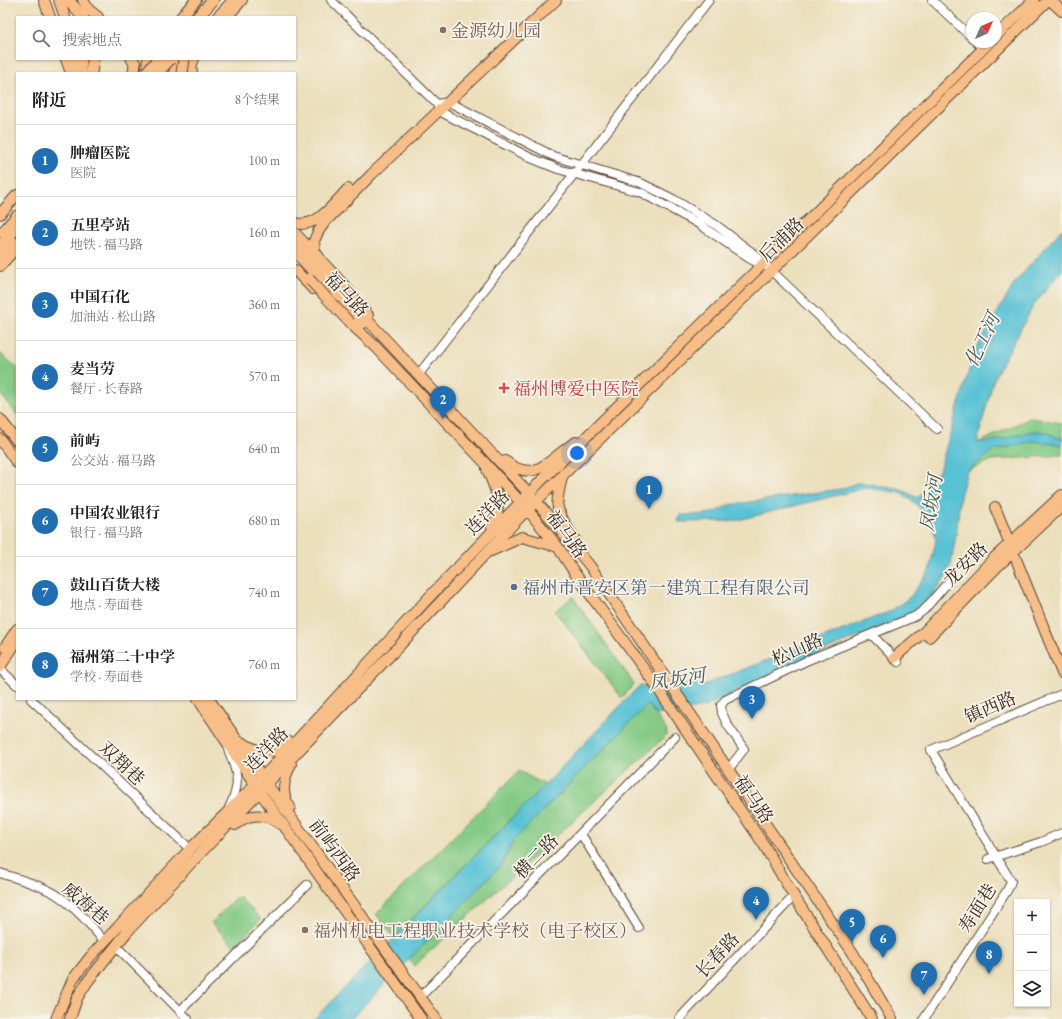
<!DOCTYPE html>
<html lang="zh">
<head>
<meta charset="utf-8">
<style>
	:root { --surface:#fff; --page:#f2f2f2; --text:#202124; --muted:#757577; --line:#e0e0e0; --accent:#1f6fb2 }
	body { margin:0; font-family:"EB Garamond","Noto Serif SC",serif; background:var(--page); color:var(--text) }
	.controls { position:absolute; right:12px; bottom:12px; display:grid; overflow:hidden; border-radius:0px; box-shadow:0 1px 3px #0004 }
	.controls button { width:36px; height:36px; display:grid; place-items:center; padding:0; border:0; border-bottom:1px solid var(--line); background:var(--surface); color:var(--text); font:20px sans-serif }
	.compass { position:absolute; left:966px; top:12px; width:36px; height:36px; border-radius:50%; background:var(--surface); box-shadow:0 1px 3px #0004; rotate:45deg }
	.you { position:absolute; left:577px; top:453px; width:14px; height:14px; margin:-10px; border:3px solid #fff; border-radius:50%; background:#1a73e8; box-shadow:0 0 0 6px #1a73e833 }
	.badge { display:grid; place-items:center; width:26px; height:26px; border-radius:50%; background:var(--accent); color:#fff; font-size:13px; font-weight:700 }
	.pin { position:absolute; translate:-50% -33px; filter:drop-shadow(0 1px 2px #0008) }
	.pin::after { content:''; position:absolute; top:21px; width:14px; height:12px; background:inherit; clip-path:polygon(0 0,100% 0,50% 100%) }
	.list { margin:0; padding:0; list-style:none }
	h2 { display:flex; justify-content:space-between; align-items:center; height:52px; margin:0; padding:0 16px; font-size:17px }
	h2 small { font-size:13px; font-weight:400; color:var(--muted) }
	.list li { display:grid; grid-template-columns:26px 1fr auto; gap:12px; align-items:center; box-sizing:border-box; height:72px; padding:0 16px; border-top:1px solid var(--line) }
	.list b { display:block; font-size:15px; white-space:nowrap }
	.list p { margin:0; font-size:13px; white-space:nowrap; color:var(--muted) }
	.list em { font-size:13px; font-style:normal; color:var(--muted) }
	.icon { flex:none; width:22px; height:22px; fill:none; stroke:currentColor; stroke-width:2; stroke-linecap:round; stroke-linejoin:round }
	.map { position:relative; flex:none; width:1062px; height:1019px; overflow:hidden }
	.search { position:absolute; background:var(--surface); box-shadow:0 1px 3px #0004; left:16px; top:16px; width:280px; height:44px; display:flex; align-items:center; gap:10px; box-sizing:border-box; padding:0 14px; border-radius:0px; color:var(--muted); font-size:15px }
	.panel { position:absolute; background:var(--surface); box-shadow:0 1px 3px #0004; left:16px; top:72px; width:280px; height:628px; border-radius:0px }
	.map>svg:first-child { display:block }
	.green { fill:#84ca85; stroke:#607a52 }
	.water { fill:#59c2d5; stroke:#4a767a }
	.lines { fill:none; stroke-linecap:round; stroke-linejoin:round }
	.minor-casing { stroke:#554536; stroke-width:10 }
	.major-casing { stroke:#554536; stroke-width:12 }
	.highway-casing { stroke:#554536; stroke-width:13 }
	.minor { stroke:#fff; stroke-width:8 }
	.major { stroke:#f7be88; stroke-width:10 }
	.highway { stroke:#f7be88; stroke-width:11 }
	.major-bridge-casing { stroke:#554536; stroke-width:12; stroke-linecap:butt }
	.highway-bridge-casing { stroke:#554536; stroke-width:13; stroke-linecap:butt }
	.major-bridge { stroke:#f7be88; stroke-width:10 }
	.highway-bridge { stroke:#f7be88; stroke-width:11 }
	.education-dot { fill:#8d6e63; stroke:#f7f3e8; stroke-width:1.5 }
	.health-dot { fill:#e0444e; stroke:#f7f3e8; stroke-width:1.5 }
	.service-dot { fill:#5c6f8a; stroke:#f7f3e8; stroke-width:1.5 }
	.labels { text-anchor:middle; dominant-baseline:central; stroke-width:3.5; stroke-linejoin:round; paint-order:stroke }
	.education-label { font-size:18px; fill:#785e54; stroke:#f7f3e8; text-anchor:start }
	.street-label { font-size:18px; fill:#3b2a1e; stroke:#f7f3e8 }
	.health-label { font-size:18px; fill:#be3a42; stroke:#f7f3e8; text-anchor:start }
	.service-label { font-size:18px; fill:#4e5e75; stroke:#f7f3e8; text-anchor:start }
	.water-label { font-size:19px; font-style:italic; fill:#445855; stroke:#f7f3e8 }
</style>
</head>
<body>
<div class="map">
<svg width="1062" height="1019" viewBox="0 0 1062 1019">
	<rect width="100%" height="100%" fill="#f7f3e8"/>
	<filter id="ink" filterUnits="userSpaceOnUse"><feTurbulence type="fractalNoise" baseFrequency=".025" numOctaves="2"/><feDisplacementMap in="SourceGraphic" scale="8" xChannelSelector="R" yChannelSelector="G"/><feConvolveMatrix kernelMatrix="1 2 1 2 8 2 1 2 1" color-interpolation-filters="sRGB"/></filter>
	<filter id="wash" filterUnits="userSpaceOnUse"><feTurbulence type="fractalNoise" baseFrequency=".012" numOctaves="4" result="noise"/><feDisplacementMap in="SourceGraphic" scale="16" xChannelSelector="R" yChannelSelector="G"/><feGaussianBlur stdDeviation="0.9" result="paint"/><feColorMatrix in="noise" values="0 0 0 0 0 0 0 0 0 0 0 0 0 0 0 0 0 1.4 0 .05"/><feComposite in="paint" operator="in"/></filter>
	<g filter="url(#wash)">
		<rect width="100%" height="100%" fill="#ebdfbc"/>
		<path class="green" d="M0,353L17,368V415L0,393Z
			M1030,418L1062,423V455L992,460L967,471L978,443Z
			M573,597L634,684L622,698L555,611Z
			M648,704L667,731L666,736L414,966L409,959L502,864L513,841Z
			M519,771L545,785L394,937L376,914Z
			M238,896L261,919L234,946L211,923Z"/>
		<path class="water" d="M1062,229V270L1035,303L994,378L978,438V443L1004,439L1032,431L1047,432L1057,438H1062V445L1033,441L993,451L967,471L960,496L957,528L951,564L944,579L934,593L908,616L805,659L704,707L656,715L648,704L513,841L502,864L351,1019H314L545,785L639,686L688,683L704,685L891,611L910,597L929,571L936,541L933,526L927,516L915,503L901,493L866,488L734,521L678,522L680,515C701,515 711,516 729,505L841,489L860,482L902,490L918,498L939,471L974,353L1016,281Z"/>
	</g>
	<g filter="url(#ink)">
		<g class="lines">
			<g class="minor-casing">
				<path id="minor" d="M331,0L437,104L439,111L531,158L558,169L640,192L699,224L750,259L759,263
					M932,0L972,38
					M976,42L983,49
					M437,104L449,102L553,156L641,183L673,199L716,225L754,254L937,429
					M419,374L709,0
					M872,635L898,662
					M0,669L17,685
					M31,699L190,849
					M228,749C238,774 241,784 229,808
					M728,770L744,749L727,724L722,713L721,705L725,700L808,660L916,616L924,610L949,581
					M581,834L639,928
					M988,859L1041,842L1062,833
					M0,873C18,879 45,886 60,897C77,909 91,926 104,941
					M116,946L188,1019
					M420,997L675,737
					M180,1011L307,885
					M679,1019L794,896
					M924,1019L1008,889L1011,881L931,750L1062,694"/>
			</g>
			<g class="major-casing">
				<path id="major" d="M44,0L50,17
					M59,0L65,17
					M83,0L89,10L98,17
					M1050,0L1062,11
					M181,17L196,0
					M227,17L242,0
					M996,36L1034,0
					M66,59L71,73
					M73,59L81,73
					M148,59L147,68L148,73
					M174,73L176,66L175,59
					M192,73L191,66L194,59
					M0,214L17,195
					M295,223C317,229 334,203 348,189
					M295,233L344,285L368,315
					M295,252L355,316L364,323
					M323,263L315,251L314,241L318,232L325,222L372,174L556,0
					M0,266L17,247
					M295,270L313,289
					M360,312L536,501L590,566L853,953L892,1019
					M350,323L375,346L485,463L527,509L558,547L576,575L652,680L764,845L792,893L872,1019
					M0,419L17,441
					M0,439L17,463
					M505,461C537,486 550,457 576,442
					M487,469C496,491 504,504 492,527
					M563,474C553,511 556,508 575,540
					M995,507L1062,673
					M491,551L522,537L558,547
					M929,637L998,566L1062,506
					M5,647L17,629
					M894,658L925,631L993,559L1062,495
					M0,667L17,641
					M198,699L260,792L421,1019
					M209,699L267,784L436,1019
					M241,742C258,752 274,758 289,742
					M290,807C280,793 284,779 291,764
					M235,825C249,812 265,813 280,824
					M56,1019L73,979L91,956L190,849L262,778L433,593L540,482L990,42
					M70,1019L77,998L88,981L127,932L190,864L400,645L518,519L1048,0"/>
			</g>
			<g class="highway-casing">
				<path id="highway" d="M68,0L83,17
					M198,17L213,0
					M218,17L234,0
					M132,59L135,64L134,73
					M80,72L81,59
					M91,73L93,59
					M3,232L17,216
					M295,243L360,312
					M0,246L17,227
					M0,256L13,242"/>
			</g>
			<use href="#minor" class="minor"/>
			<use href="#major" class="major"/>
			<use href="#highway" class="highway"/>
			<g class="major-bridge-casing">
				<path id="major-bridge" d="M309,279L350,323"/>
			</g>
			<g class="highway-bridge-casing">
				<path id="highway-bridge" d="M146,73L159,59
					M157,73L170,59
					M182,73L184,59"/>
			</g>
			<use href="#major-bridge" class="major-bridge"/>
			<use href="#highway-bridge" class="highway-bridge"/>
		</g>
	</g>
	<g class="education-dot">
		<circle cx="443" cy="30" r="4"/>
		<circle cx="305" cy="930" r="4"/>
	</g>
	<path class="health-dot" d="M502 382h4v4h4v4h-4v4h-4v-4h-4v-4h4z"/>
	<circle class="service-dot" cx="514" cy="587" r="4"/>
	<g class="labels">
		<g class="education-label">
			<text x="451" y="30">金源幼儿园</text>
			<text x="313" y="930">福州机电工程职业技术学校（电子校区）</text>
		</g>
		<g class="street-label">
			<text transform="translate(781 239) rotate(-44)">后浦路</text>
			<text transform="translate(347 294) rotate(46)">福马路</text>
			<text transform="translate(487 512) rotate(-46)">连洋路</text>
			<text transform="translate(567 534) rotate(54)">福马路</text>
			<text transform="translate(965 564) rotate(-45)">龙安路</text>
			<text transform="translate(797 649) rotate(-24)">松山路</text>
			<text transform="translate(990 707) rotate(-23)">镇西路</text>
			<text transform="translate(266 749) rotate(-46)">连洋路</text>
			<text transform="translate(122 763) rotate(43)">双翔巷</text>
			<text transform="translate(754 799) rotate(56)">福马路</text>
			<text transform="translate(335 850) rotate(54)">前屿西路</text>
			<text transform="translate(536 856) rotate(-45)">横二路</text>
			<text transform="translate(86 903) rotate(41)">威海巷</text>
			<text transform="translate(977 908) rotate(-58)">寿面巷</text>
			<text transform="translate(717 955) rotate(-47)">长春路</text>
		</g>
		<g class="health-label">
			<text x="513" y="388">福州博爱中医院</text>
		</g>
		<g class="service-label">
			<text x="522" y="587">福州市晋安区第一建筑工程有限公司</text>
		</g>
		<g class="water-label">
			<text transform="translate(982 340) rotate(-65)">化工河</text>
			<text transform="translate(931 503) rotate(-81)">凤坂河</text>
			<text transform="translate(677 679) rotate(-9)">凤坂河</text>
		</g>
	</g>
</svg>
<div class="controls">
<button>+</button>
<button>−</button>
<button><svg class="icon" aria-label="layers" viewBox="0 0 24 24"><path d="M12 4l9 5-9 5-9-5zM3 14l9 5 9-5"/></svg></button>
</div>
<svg class="compass" viewBox="-18 -18 36 36"><path d="M0-13l5 13h-10z" fill="#e53935"/><path d="M0 13l5-13h-10z" fill="#757577"/></svg>
<div class="you"></div>
<div class="pin badge" style="left:649px;top:509px">1</div>
<div class="pin badge" style="left:443px;top:419px">2</div>
<div class="pin badge" style="left:752px;top:719px">3</div>
<div class="pin badge" style="left:756px;top:920px">4</div>
<div class="pin badge" style="left:852px;top:942px">5</div>
<div class="pin badge" style="left:883px;top:958px">6</div>
<div class="pin badge" style="left:924px;top:995px">7</div>
<div class="pin badge" style="left:989px;top:974px">8</div>
<div class="search"><svg class="icon" aria-label="search" viewBox="0 0 24 24"><circle cx="10" cy="10" r="6"/><path d="M15 15l6 6"/></svg>搜索地点</div>
<section class="panel">
<h2>附近<small>8个结果</small></h2>
<ul class="list">
<li><span class="badge">1</span><div><b>肿瘤医院</b><p>医院</p></div><em>100 m</em></li>
<li><span class="badge">2</span><div><b>五里亭站</b><p>地铁 · 福马路</p></div><em>160 m</em></li>
<li><span class="badge">3</span><div><b>中国石化</b><p>加油站 · 松山路</p></div><em>360 m</em></li>
<li><span class="badge">4</span><div><b>麦当劳</b><p>餐厅 · 长春路</p></div><em>570 m</em></li>
<li><span class="badge">5</span><div><b>前屿</b><p>公交站 · 福马路</p></div><em>640 m</em></li>
<li><span class="badge">6</span><div><b>中国农业银行</b><p>银行 · 福马路</p></div><em>680 m</em></li>
<li><span class="badge">7</span><div><b>鼓山百货大楼</b><p>地点 · 寿面巷</p></div><em>740 m</em></li>
<li><span class="badge">8</span><div><b>福州第二十中学</b><p>学校 · 寿面巷</p></div><em>760 m</em></li>
</ul>
</section>
</div>
</body>
</html>
